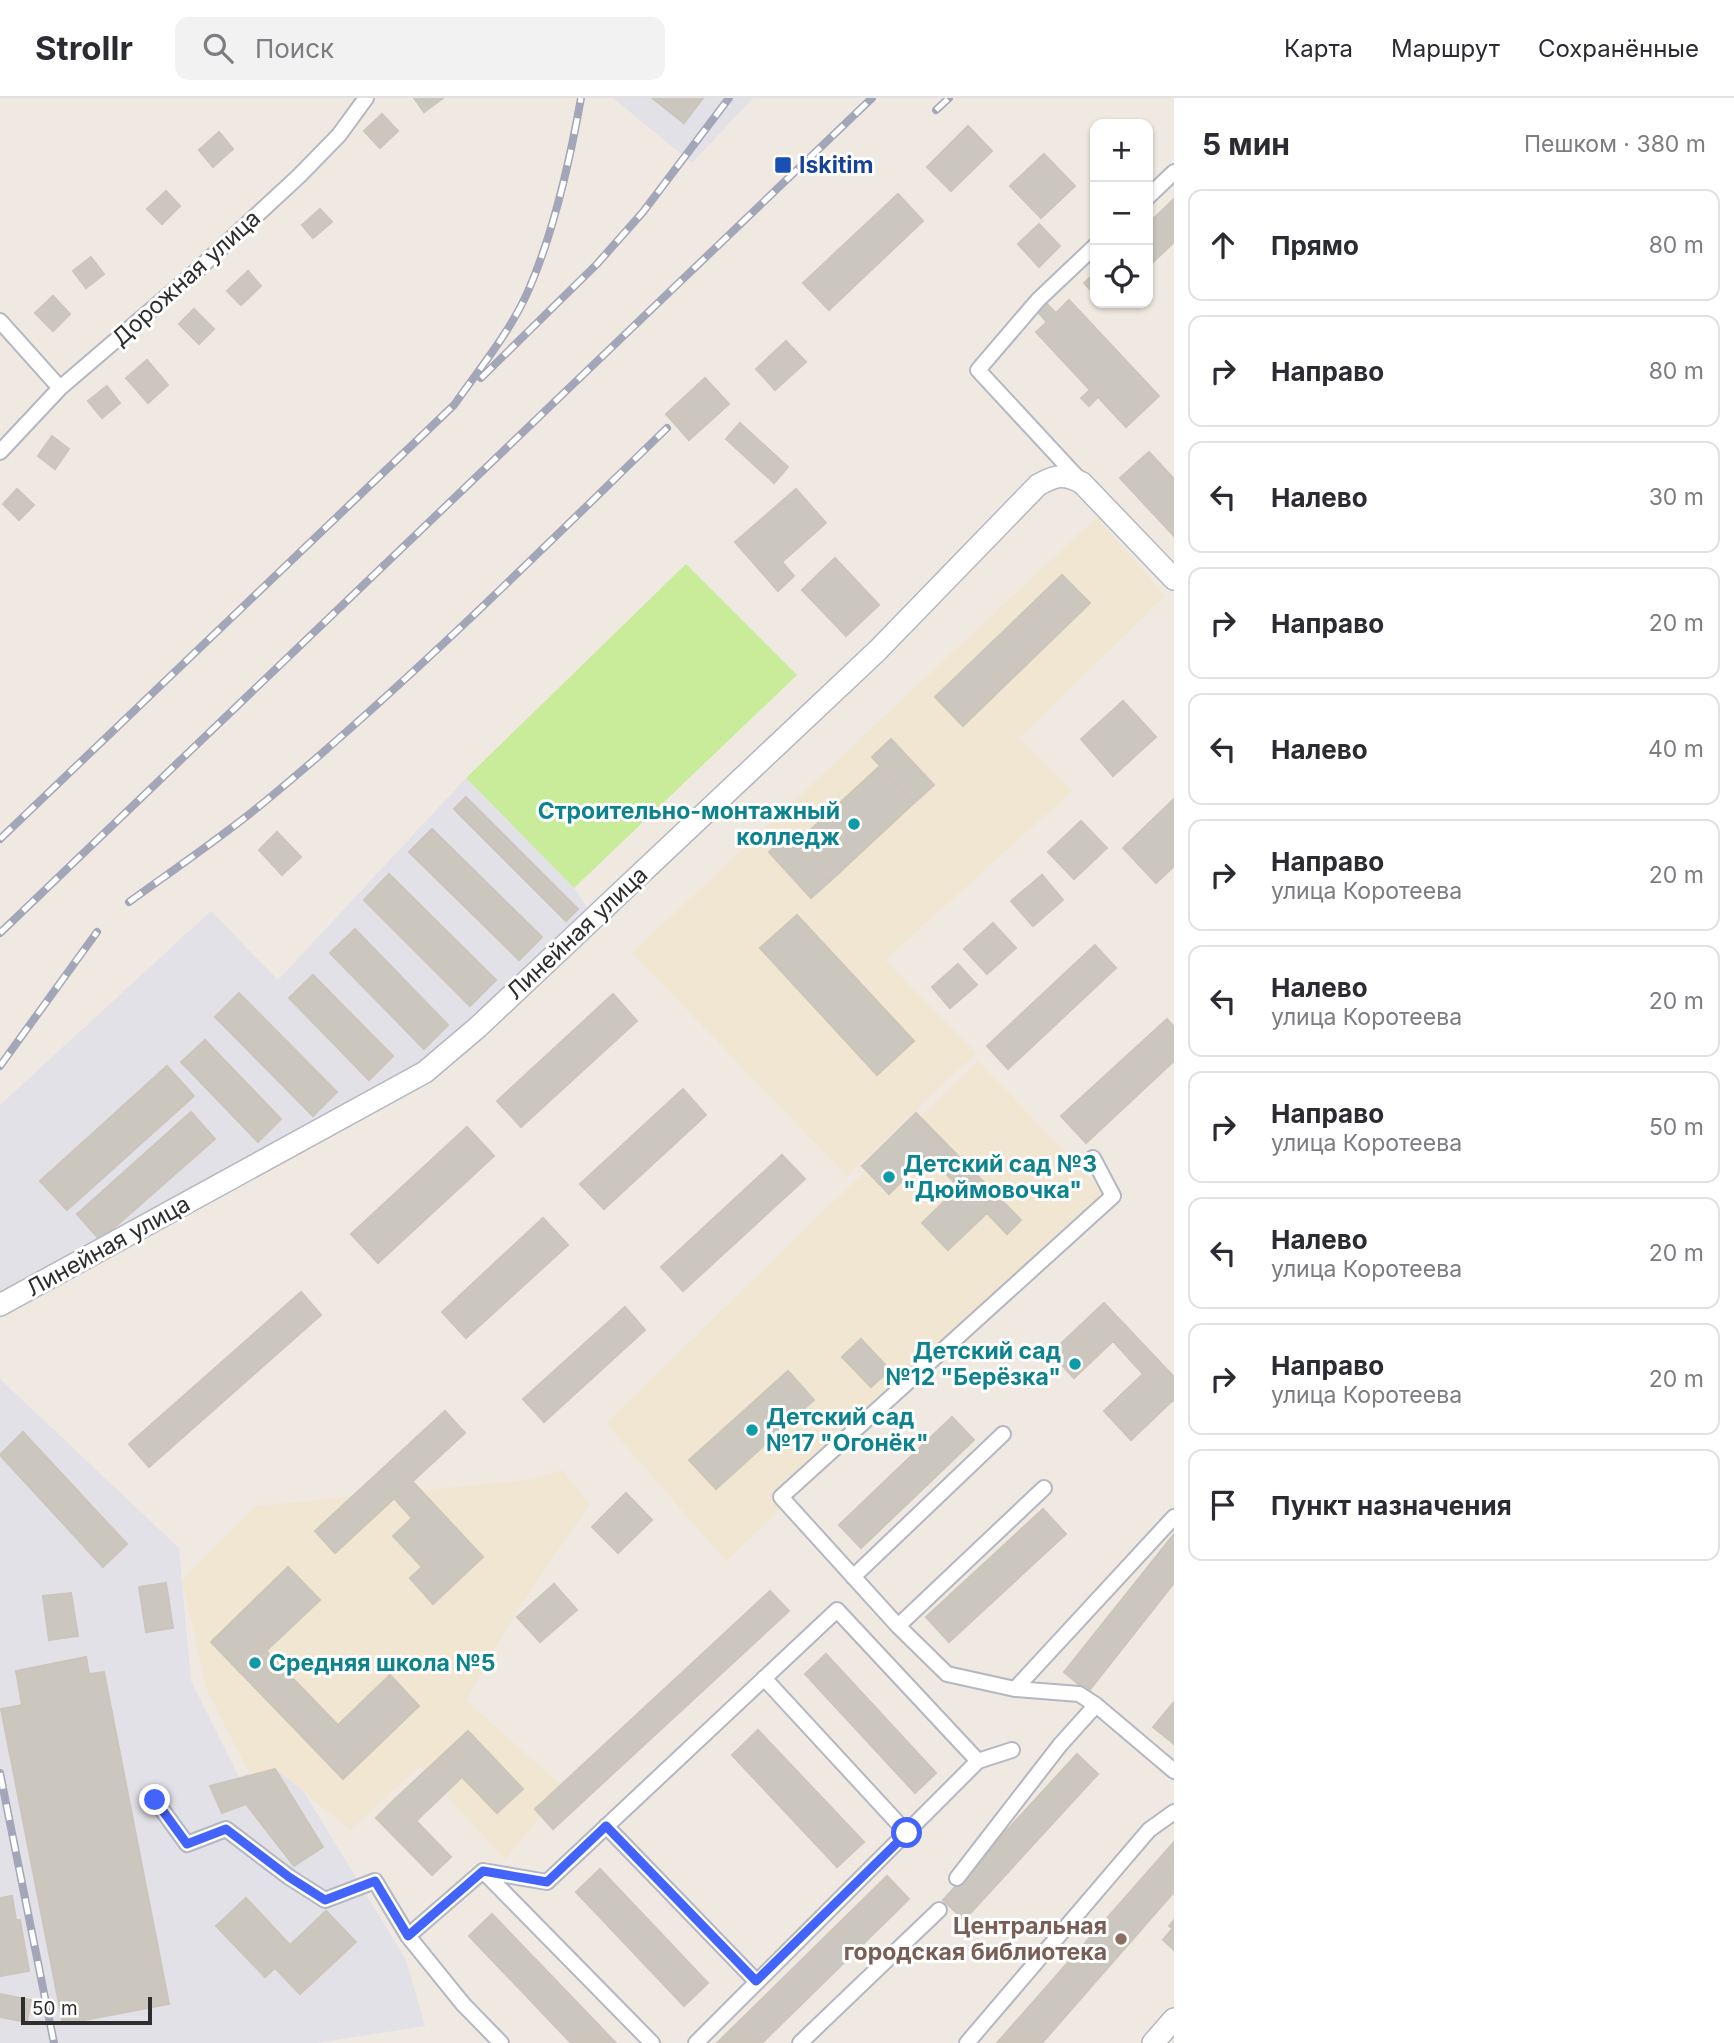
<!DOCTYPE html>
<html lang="ru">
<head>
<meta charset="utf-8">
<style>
	:root { --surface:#fff; --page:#f2f2f3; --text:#2b2b33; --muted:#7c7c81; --line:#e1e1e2 }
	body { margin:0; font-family:Inter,sans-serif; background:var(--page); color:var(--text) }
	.controls { position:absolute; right:21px; top:21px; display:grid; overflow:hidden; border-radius:14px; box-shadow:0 2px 5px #0004 }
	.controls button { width:63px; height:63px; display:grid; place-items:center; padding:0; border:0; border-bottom:2px solid var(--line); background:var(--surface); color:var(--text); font:35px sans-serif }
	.scale { position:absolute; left:21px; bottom:18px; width:131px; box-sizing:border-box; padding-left:7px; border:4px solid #2e2e2e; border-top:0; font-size:19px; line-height:24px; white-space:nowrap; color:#2e2e2e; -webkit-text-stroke:5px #fff; paint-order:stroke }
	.stop { position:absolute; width:21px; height:21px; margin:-16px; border:5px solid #4264fb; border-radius:50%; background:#fff }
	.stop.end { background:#4264fb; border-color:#fff; box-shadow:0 2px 7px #0008 }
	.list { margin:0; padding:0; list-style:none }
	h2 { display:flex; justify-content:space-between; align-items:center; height:91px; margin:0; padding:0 28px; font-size:30px }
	h2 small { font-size:23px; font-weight:400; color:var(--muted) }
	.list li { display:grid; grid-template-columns:46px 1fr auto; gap:21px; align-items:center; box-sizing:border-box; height:112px; margin:0 14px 14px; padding:0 14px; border:2px solid var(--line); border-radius:14px }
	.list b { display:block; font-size:26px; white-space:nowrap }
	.list p { margin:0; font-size:23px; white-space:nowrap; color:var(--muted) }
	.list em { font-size:23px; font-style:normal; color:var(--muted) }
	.icon { flex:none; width:38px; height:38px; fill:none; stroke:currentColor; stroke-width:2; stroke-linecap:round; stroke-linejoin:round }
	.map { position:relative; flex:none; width:1174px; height:1945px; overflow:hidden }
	header { display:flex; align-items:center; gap:42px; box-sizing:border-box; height:98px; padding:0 35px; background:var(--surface); border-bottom:2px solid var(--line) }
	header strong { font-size:33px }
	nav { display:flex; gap:38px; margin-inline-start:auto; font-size:24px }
	.search { width:490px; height:63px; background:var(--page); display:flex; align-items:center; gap:18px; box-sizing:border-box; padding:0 24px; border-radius:14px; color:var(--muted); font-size:26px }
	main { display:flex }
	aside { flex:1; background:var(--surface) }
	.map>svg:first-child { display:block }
	.industrial { fill:#e3e1e8 }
	.education { fill:#f0e6d1 }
	.pitch { fill:#c9ec9a }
	.building { fill:#cbc7bf; stroke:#cbc5ba; stroke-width:2 }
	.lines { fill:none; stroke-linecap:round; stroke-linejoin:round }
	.street-casing { stroke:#b4b7c1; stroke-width:18 }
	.secondary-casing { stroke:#b4b7c1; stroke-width:24 }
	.street { stroke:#fff; stroke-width:14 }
	.secondary { stroke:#fff; stroke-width:21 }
	.rail-casing { stroke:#a3a6b8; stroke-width:8 }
	.rail { stroke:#fff; stroke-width:5; stroke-dasharray:16; stroke-linecap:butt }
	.route { stroke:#4264fb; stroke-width:9 }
	.transit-dot { fill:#1a4fb4; stroke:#fff; stroke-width:2.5 }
	.culture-dot { fill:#0f9aa8; stroke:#fff; stroke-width:2.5 }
	.education-dot { fill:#8d6e63; stroke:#fff; stroke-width:2.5 }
	.labels { text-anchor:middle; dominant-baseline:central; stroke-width:6; stroke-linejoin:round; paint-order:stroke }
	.transit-label { font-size:23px; font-weight:bold; fill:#164399; stroke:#fff; text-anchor:start }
	.street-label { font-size:23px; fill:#2e2e2e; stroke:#fff }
	.culture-label { font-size:23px; font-weight:bold; fill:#0d838f; stroke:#fff; text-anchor:start }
	.education-label { font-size:23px; font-weight:bold; fill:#785e54; stroke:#fff; text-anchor:end }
</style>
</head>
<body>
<header>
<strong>Strollr</strong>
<div class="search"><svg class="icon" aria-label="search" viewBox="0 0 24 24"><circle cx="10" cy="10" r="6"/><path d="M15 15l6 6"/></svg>Поиск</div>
<nav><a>Карта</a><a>Маршрут</a><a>Сохранённые</a></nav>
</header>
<main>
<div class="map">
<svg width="1174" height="1945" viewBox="0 0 1174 1945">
	<rect width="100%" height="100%" fill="#efe9e1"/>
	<path class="industrial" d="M613,0H753L692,65Z
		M466,680L574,790L592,816L456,947L0,1201V1007L211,813L278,882Z
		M0,1281L179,1450L191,1583L239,1679L284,1661L406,1862L425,1928L317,1945H0Z"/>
	<path class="education" d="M1097,419L1165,498L1019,640L1072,693L885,862L976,955L847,1078L632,855Z
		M978,963L1107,1098L726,1463L606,1325Z
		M562,1372L590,1406L521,1506L466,1602L564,1690L505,1762L420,1668L350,1732L276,1671L253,1683L206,1590L182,1482L256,1408L529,1382Z"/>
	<path class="pitch" d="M686,466L797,577L574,790L466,680Z"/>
	<path class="building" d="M414,0H443L424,14Z
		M652,0H703L684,25Z
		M382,16L398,33L380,50L364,33Z
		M968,28L992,53L951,93L927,69Z
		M219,34L233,51L213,69L199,52Z
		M1044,56L1075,88L1041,120L1010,88Z
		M166,93L180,108L162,126L147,111Z
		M898,96L923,123L829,212L803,185Z
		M1174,101V144L1148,169V126Z
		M320,111L332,124L313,140L302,127Z
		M1039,126L1060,148L1039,169L1018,146Z
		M91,159L104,176L86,190L73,173Z
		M248,173L261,188L241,207L227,193Z
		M1095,175V197L1084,185Z
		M53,198L70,216L53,233L35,215Z
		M1069,202L1159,298L1126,329L1098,299L1089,308L1081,300L1090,292L1036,234L1047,224L1037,213L1046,205L1056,215Z
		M194,211L214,231L199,246L179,226Z
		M786,243L806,264L775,292L756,271Z
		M147,262L168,287L148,305L126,280Z
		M705,280L729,306L689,342L666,316Z
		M107,288L120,305L102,320L88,303Z
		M740,325L788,369L774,385L726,341Z
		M52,338L69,351L55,371L38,358Z
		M1149,354L1174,381V438L1120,380Z
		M17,391L34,407L19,422L3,406Z
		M796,391L826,425L782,464L794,478L778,493L735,444Z
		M835,460L879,507L846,538L802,492Z
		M1062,477L1090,505L963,628L935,599Z
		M1123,603L1156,639L1113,678L1081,641Z
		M891,641L934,687L914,705L872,659Z
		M880,668L914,705L829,784L794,747Z
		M466,699L578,811L566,823L454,711Z
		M1174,701V768L1156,785L1123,750Z
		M1081,723L1107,750L1074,781L1048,754Z
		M432,731L542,839L519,862L409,754Z
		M277,734L301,759L282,777L259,752Z
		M786,738L829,784L811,800L769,754Z
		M389,776L496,882L470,908L364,802Z
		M1042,777L1063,802L1033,828L1011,803Z
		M797,817L914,943L877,977L760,850Z
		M993,825L1016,850L987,876L964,851Z
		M355,831L448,927L424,951L330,855Z
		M1095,847L1116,870L1008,971L987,948Z
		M958,866L977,887L950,910L932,889Z
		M313,877L393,958L369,982L289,900Z
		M239,895L337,994L313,1018L215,919Z
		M613,896L637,923L521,1029L497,1003Z
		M1167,921L1174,929V963L1086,1045L1061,1018Z
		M205,942L281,1021L258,1044L181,964Z
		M167,968L194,998L67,1112L40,1083Z
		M683,991L706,1017L604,1111L580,1086Z
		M191,1014L215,1041L100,1142L77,1116Z
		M916,1015L1021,1122L1007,1136L987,1115L948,1152L922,1125L959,1089L928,1057L889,1096L862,1068Z
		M467,1029L494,1058L378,1165L351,1136Z
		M782,1057L805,1081L683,1193L661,1169Z
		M543,1120L568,1147L466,1240L442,1214Z
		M301,1194L321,1217L149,1369L129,1346Z
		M1104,1205L1174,1279V1303L1173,1302L1131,1342L1104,1313L1143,1276L1113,1243L1074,1280L1051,1255Z
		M625,1209L645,1232L544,1324L523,1301Z
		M861,1241L890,1272L871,1289L842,1259Z
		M788,1273L814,1302L716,1391L689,1362Z
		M445,1313L465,1335L335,1455L315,1433Z
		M952,1319L974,1342L861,1450L839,1427Z
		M23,1334L127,1446L103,1469L0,1357Z
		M412,1383L483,1459L433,1506L410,1480L422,1469L393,1438L412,1420L394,1400Z
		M626,1395L652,1422L618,1455L592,1429Z
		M1043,1411L1066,1436L949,1544L926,1519Z
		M1174,1436V1485L1088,1594L1064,1574Z
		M288,1469L320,1502L266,1553L338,1627L390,1577L419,1608L343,1681L211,1544Z
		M166,1485L173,1530L146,1534L139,1489Z
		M554,1486L577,1512L540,1544L517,1519Z
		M770,1493L789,1513L553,1731L535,1711Z
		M71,1495L78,1538L49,1542L43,1498Z
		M826,1556L936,1675L915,1695L805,1576Z
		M86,1559L89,1576L104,1574L169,1906L63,1926L1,1611L22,1607L16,1573Z
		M1174,1604V1646L1153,1629Z
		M758,1632L864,1744L837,1769L732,1657Z
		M468,1633L523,1691L497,1715L462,1679L416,1723L395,1701Z
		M1077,1656L1098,1676L964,1822L943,1802Z
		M275,1671L323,1749L294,1768L246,1706L222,1715L210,1688Z
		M395,1701L451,1759L432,1777L376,1720Z
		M1173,1745L1174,1794L1042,1945H997Z
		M600,1771L708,1885L684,1908L576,1794Z
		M887,1778L909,1801L762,1945H717Z
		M12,1798L16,1822H20L29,1873L0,1878V1800Z
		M246,1800L290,1847L326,1813L356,1844L300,1896L275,1870L265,1879L216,1828Z
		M492,1816L616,1945H571L469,1838Z
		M1174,1822V1852L1163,1842L1173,1830L1169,1828Z
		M0,1896L31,1902L27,1924L0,1919Z"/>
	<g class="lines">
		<g class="street-casing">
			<path id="street" d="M1148,99L1174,74
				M0,223L60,290
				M0,354L60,290L192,177L299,78L339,37L366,0
				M1079,381L978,272L1038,202L1095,148
				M1093,1060L1113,1098L781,1399L898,1528L947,1576L1015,1591L1079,1596L1096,1607L1174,1673
				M853,1479L1003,1336
				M898,1528L1044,1390
				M764,1580L907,1735
				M1015,1591L1174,1419
				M155,1702L187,1746L226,1731L289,1779L325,1802L375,1783L408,1838L463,1906L501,1945
				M606,1728L756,1883
				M483,1773L652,1945
				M957,1780L1060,1647L1096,1607
				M408,1838L483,1773L547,1784L837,1512L978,1663
				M696,1945L978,1663L1012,1652
				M800,1945L939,1812
				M967,1945L1149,1732L1174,1714"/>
		</g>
		<g class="secondary-casing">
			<path id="secondary" d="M0,1207L425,974L478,929L878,552L1038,387C1056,377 1064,375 1082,385L1174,481
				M1153,1945L1174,1921"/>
		</g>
		<use href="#street" class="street"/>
		<use href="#secondary" class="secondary"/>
		<g class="rail-casing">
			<path id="rail" d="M936,12L949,0
				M481,280L597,166L643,114L729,0
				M0,741L454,307C480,270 511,233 529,191C554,133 570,62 581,0
				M129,804C173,772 219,741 262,706C404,589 535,458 667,330
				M0,835L872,0
				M0,968L97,834
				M0,1675L54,1945"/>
		</g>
		<use href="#rail" class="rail"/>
	</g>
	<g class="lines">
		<path class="route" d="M155,1702L187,1746L226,1731L289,1779L325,1802L375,1783L408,1838L483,1773L547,1784L606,1728L756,1883L907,1735"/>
	</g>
	<rect class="transit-dot" x="774" y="58" width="18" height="18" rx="3.5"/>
	<g class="culture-dot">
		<circle cx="854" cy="726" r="7"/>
		<circle cx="889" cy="1079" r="7"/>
		<circle cx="1075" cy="1266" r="7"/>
		<circle cx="752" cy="1332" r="7"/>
		<circle cx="255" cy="1565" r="7"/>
	</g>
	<circle class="education-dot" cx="1121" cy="1841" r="7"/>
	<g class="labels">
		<g class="transit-label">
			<text x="799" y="67">Iskitim</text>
		</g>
		<g class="street-label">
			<text transform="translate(186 180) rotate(-42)">Дорожная улица</text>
			<text transform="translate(577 835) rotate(-43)">Линейная улица</text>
			<text transform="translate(108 1148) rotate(-29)">Линейная улица</text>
		</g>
		<g class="culture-label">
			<text x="840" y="713" text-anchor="end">Строительно-монтажный<tspan x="840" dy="26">колледж</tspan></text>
			<text x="903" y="1066">Детский сад №3<tspan x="903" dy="26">"Дюймовочка"</tspan></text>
			<text x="1061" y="1253" text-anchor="end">Детский сад<tspan x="1061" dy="26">№12 "Берёзка"</tspan></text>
			<text x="766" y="1319">Детский сад<tspan x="766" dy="26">№17 "Огонёк"</tspan></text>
			<text x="269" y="1565">Средняя школа №5</text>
		</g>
		<g class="education-label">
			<text x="1107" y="1828">Центральная<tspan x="1107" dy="26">городская библиотека</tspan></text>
		</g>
	</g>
</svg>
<div class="controls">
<button>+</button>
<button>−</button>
<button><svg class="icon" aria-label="locate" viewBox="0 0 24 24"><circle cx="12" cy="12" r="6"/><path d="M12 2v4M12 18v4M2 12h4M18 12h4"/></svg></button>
</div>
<div class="scale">50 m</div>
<div class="stop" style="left:907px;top:1735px"></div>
<div class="stop end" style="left:155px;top:1702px"></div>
</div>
<aside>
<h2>5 мин<small>Пешком · 380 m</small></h2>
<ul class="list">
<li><svg class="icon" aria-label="ahead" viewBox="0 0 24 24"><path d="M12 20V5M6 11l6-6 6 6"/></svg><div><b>Прямо</b></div><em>80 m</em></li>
<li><svg class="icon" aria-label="right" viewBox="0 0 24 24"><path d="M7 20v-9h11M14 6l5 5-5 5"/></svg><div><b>Направо</b></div><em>80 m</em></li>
<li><svg class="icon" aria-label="left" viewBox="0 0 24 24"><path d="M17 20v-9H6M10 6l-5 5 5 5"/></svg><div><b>Налево</b></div><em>30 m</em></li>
<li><svg class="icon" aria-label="right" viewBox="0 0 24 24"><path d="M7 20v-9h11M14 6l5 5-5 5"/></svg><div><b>Направо</b></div><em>20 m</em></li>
<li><svg class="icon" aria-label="left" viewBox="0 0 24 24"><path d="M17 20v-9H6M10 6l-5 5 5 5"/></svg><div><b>Налево</b></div><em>40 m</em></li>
<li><svg class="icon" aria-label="right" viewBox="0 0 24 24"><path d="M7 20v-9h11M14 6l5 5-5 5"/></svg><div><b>Направо</b><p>улица Коротеева</p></div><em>20 m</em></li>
<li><svg class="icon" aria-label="left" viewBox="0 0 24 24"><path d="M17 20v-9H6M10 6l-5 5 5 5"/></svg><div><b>Налево</b><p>улица Коротеева</p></div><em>20 m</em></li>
<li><svg class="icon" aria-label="right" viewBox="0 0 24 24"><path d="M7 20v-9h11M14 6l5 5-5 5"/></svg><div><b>Направо</b><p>улица Коротеева</p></div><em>50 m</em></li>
<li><svg class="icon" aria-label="left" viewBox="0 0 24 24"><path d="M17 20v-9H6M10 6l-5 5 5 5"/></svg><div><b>Налево</b><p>улица Коротеева</p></div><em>20 m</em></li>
<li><svg class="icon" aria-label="right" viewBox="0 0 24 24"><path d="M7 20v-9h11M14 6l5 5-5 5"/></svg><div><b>Направо</b><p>улица Коротеева</p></div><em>20 m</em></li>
<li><svg class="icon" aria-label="arrive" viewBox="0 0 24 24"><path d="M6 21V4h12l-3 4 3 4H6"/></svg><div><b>Пункт назначения</b></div></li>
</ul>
</aside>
</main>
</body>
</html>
